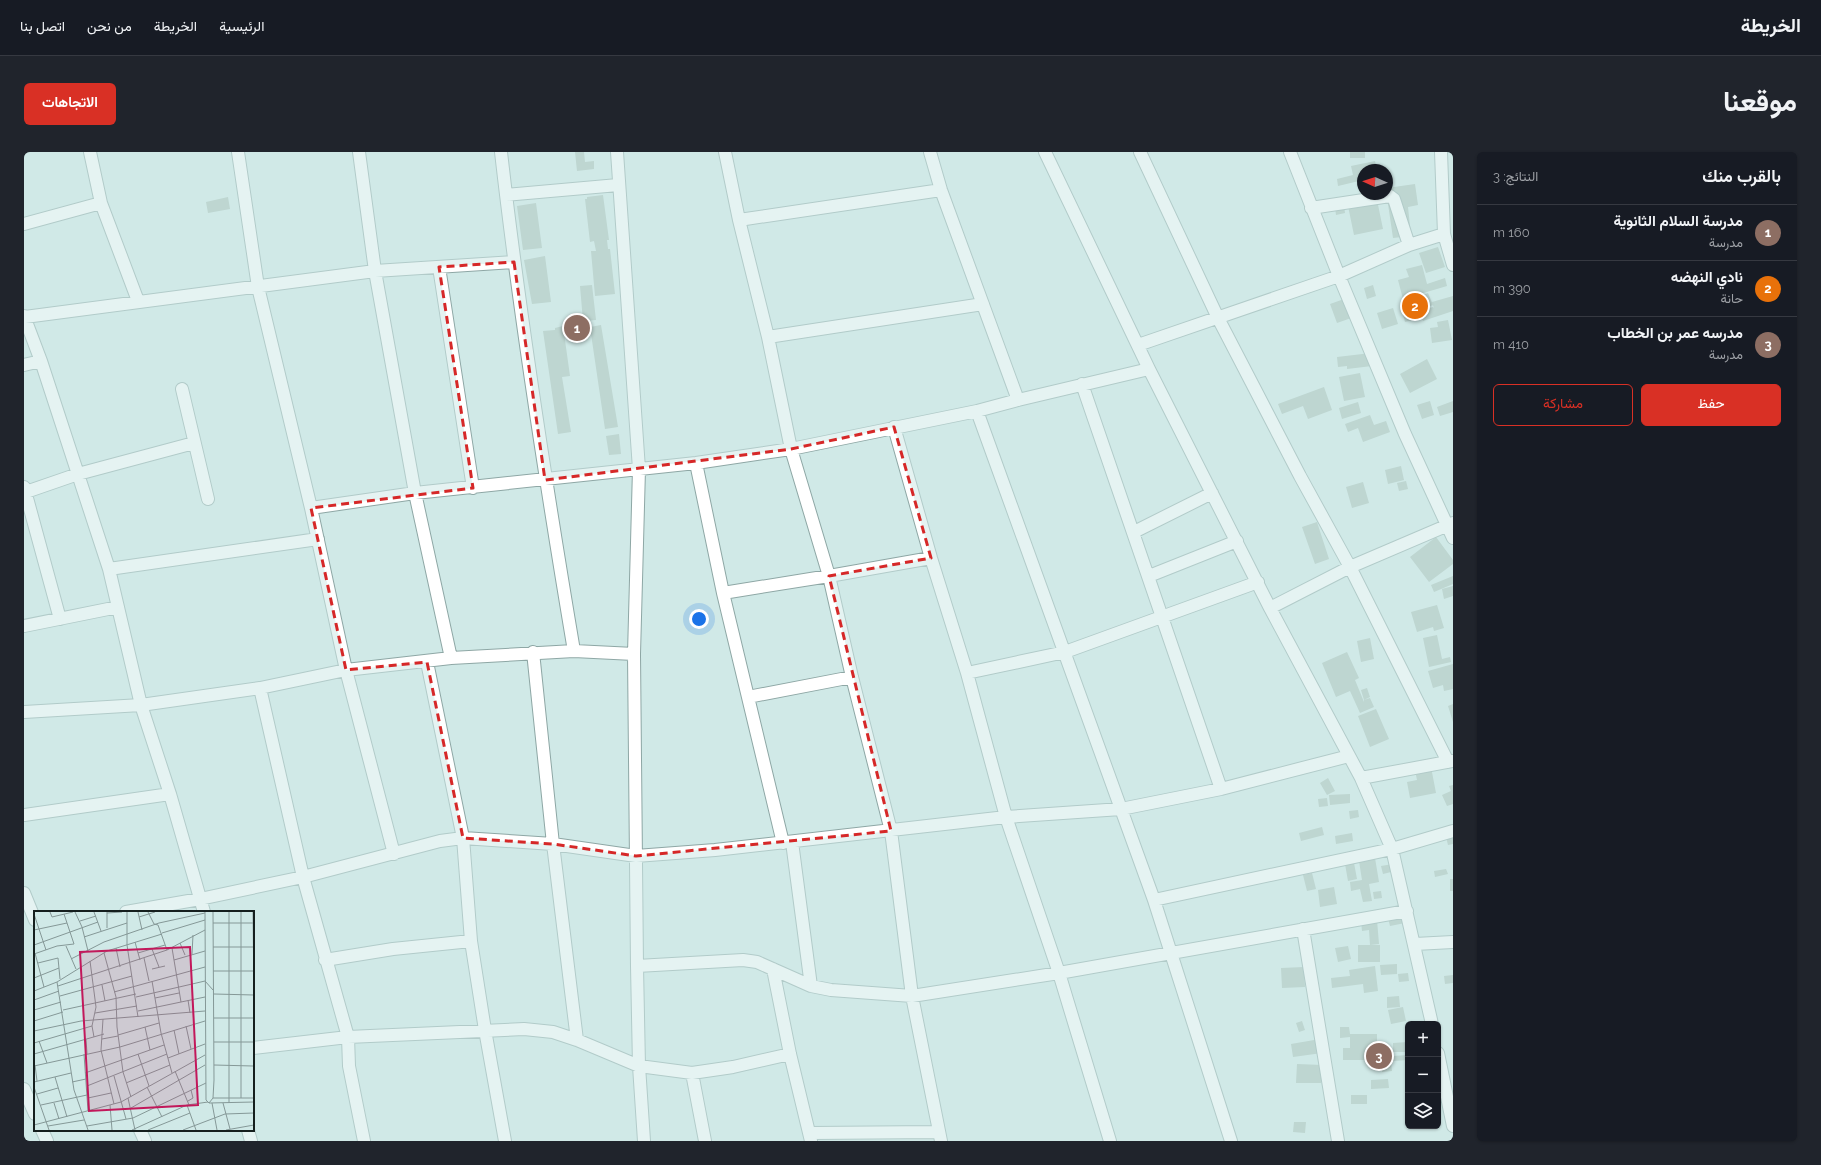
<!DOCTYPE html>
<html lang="ar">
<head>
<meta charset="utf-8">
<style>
	:root { --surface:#171b24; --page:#20242c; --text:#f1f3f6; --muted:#9ea1a6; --line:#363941; --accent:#d93025 }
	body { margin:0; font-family:Raleway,Vazirmatn,sans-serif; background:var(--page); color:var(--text); direction:rtl }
	.controls { position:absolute; right:12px; bottom:12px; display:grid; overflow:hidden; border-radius:6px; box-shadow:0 1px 3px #0004 }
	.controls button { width:36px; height:36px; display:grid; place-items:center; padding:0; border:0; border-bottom:1px solid var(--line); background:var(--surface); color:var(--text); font:20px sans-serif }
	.compass { position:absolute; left:1333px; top:12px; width:36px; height:36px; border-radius:50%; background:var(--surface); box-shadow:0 1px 3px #0004; rotate:273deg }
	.you { position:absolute; left:675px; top:467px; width:14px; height:14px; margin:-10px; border:3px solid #fff; border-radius:50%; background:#1a73e8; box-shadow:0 0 0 6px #1a73e833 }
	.badge { display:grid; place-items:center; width:26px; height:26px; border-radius:50%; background:var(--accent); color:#fff; font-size:13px; font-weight:700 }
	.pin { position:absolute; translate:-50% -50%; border:2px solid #fff; box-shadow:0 1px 4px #0006 }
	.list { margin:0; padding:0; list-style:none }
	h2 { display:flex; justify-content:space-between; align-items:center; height:52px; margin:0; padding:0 16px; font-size:17px }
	h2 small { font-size:13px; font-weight:400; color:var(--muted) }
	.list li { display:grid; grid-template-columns:26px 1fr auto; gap:12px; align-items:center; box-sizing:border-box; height:56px; padding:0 16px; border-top:1px solid var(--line) }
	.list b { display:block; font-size:15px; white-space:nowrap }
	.list p { margin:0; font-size:13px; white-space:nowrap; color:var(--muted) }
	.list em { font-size:13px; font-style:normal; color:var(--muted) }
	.actions { display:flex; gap:8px; padding:12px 16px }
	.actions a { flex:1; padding:9px 0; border:1px solid var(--accent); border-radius:6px; text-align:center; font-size:14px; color:var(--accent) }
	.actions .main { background:var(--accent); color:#fff }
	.icon { flex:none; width:22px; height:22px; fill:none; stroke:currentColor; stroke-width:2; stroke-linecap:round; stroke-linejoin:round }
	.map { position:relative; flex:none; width:1429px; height:989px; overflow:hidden; direction:ltr; border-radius:6px }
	header { display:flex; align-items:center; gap:24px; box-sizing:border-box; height:56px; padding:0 20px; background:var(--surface); border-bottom:1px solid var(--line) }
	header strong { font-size:19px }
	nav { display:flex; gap:22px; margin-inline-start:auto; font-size:14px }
	.intro { display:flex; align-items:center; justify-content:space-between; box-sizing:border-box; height:96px; padding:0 24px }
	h1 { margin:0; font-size:28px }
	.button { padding:10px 18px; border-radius:6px; background:var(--accent); color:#fff; font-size:14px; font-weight:700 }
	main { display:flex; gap:24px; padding:0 24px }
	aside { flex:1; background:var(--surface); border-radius:6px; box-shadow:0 1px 3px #0004 }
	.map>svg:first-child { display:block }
	.building { fill:#a8beb5 }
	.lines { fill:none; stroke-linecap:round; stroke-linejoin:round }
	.street-casing { stroke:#8ea7a5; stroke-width:14 }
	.street { stroke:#fff; stroke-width:12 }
	.marked { fill:none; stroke:#d62828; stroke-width:3; stroke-dasharray:8 5; stroke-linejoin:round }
	.inset-road { fill:none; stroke:#859897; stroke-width:1 }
	.view { fill:#c2185b; fill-opacity:0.15; stroke:#c2185b; stroke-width:2 }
	.inset-edge { fill:none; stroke:#151f1e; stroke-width:2 }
</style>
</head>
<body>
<header>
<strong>الخريطة</strong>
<nav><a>الرئيسية</a><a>الخريطة</a><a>من نحن</a><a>اتصل بنا</a></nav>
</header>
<div class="intro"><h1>موقعنا</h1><a class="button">الاتجاهات</a></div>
<main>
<aside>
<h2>بالقرب منك<small>النتائج: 3</small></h2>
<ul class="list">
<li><span class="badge" style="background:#8d6e63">1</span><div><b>مدرسة السلام الثانوية</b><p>مدرسة</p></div><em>160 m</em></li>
<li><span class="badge" style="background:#e8710a">2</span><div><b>نادي النهضه</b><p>حانة</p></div><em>390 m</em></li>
<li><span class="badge" style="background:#8d6e63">3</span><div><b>مدرسه عمر بن الخطاب</b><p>مدرسة</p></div><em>410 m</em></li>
</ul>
<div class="actions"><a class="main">حفظ</a><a>مشاركة</a></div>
</aside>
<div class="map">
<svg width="1429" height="989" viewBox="0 0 1429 989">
	<rect width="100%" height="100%" fill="#d0e9e7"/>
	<path class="building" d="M551,0H560L561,10L570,9V17L553,19Z
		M1326,0H1341V6H1326Z
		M1351,9L1353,18H1339V28L1314,34L1313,27L1329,23L1327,14Z
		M1391,32L1394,53L1384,55L1387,84L1369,86L1364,52H1361L1360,42H1363V36Z
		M579,43L585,88H583L584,97H586L591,142L571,144L567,99H572L570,89L566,90L561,47H563V45Z
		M204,45L206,57L184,61L182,50Z
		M1353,48L1359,77L1330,83L1324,54Z
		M512,51L518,96L499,98L493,54Z
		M1320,53L1321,61L1312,63L1311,55Z
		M1414,95L1421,115L1402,121L1395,101Z
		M521,104L527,150L508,152L500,108Z
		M1398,113L1403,132L1421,126L1423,134L1379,147L1374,128L1385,125L1382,117Z
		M568,133L572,168L559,169L556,134Z
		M1349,133L1352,144L1343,147L1340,136Z
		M1404,141L1409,153L1388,160L1384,149Z
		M1429,144V159L1399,169L1396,159L1409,155L1410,156L1408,150Z
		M1323,146L1330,165L1313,171L1306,152Z
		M1384,152L1389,168L1381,170L1377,155Z
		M1369,156L1374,172L1358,177L1353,161Z
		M1424,168L1428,188L1408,191L1406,176L1414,175L1413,170Z
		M577,173L594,275L581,277L566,175Z
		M539,174L546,224L538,225L547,280L534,282L519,179L531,178V176Z
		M1347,201L1348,214L1323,217V214L1314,215L1313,205Z
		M1403,207L1413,227L1386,241L1376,222Z
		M1336,221L1341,245L1320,249L1315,225Z
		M1300,235L1308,258L1284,267L1279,254L1258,262L1254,252Z
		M1406,249L1410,263L1398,267L1393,253Z
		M1429,249V260L1416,264L1413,255Z
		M1334,250L1337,261L1318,267L1315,256Z
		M1346,263L1350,273L1362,269L1366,280L1339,290L1334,276L1324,280L1321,272Z
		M595,282L597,302L585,303L582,284Z
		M1377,314L1380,328L1364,332L1361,318Z
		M1382,329L1384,337L1375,339L1373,331Z
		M1339,330L1345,351L1328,356L1322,335Z
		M1293,370L1305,407L1291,412L1278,375Z
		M1412,385L1429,408V412L1405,430L1386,405Z
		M1429,424V432L1410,440L1407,433Z
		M1429,434V444L1420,447L1418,437Z
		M1413,453L1420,476L1410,479L1409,475L1393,480L1387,460Z
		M1413,483L1418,507L1426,505L1427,510L1405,515L1399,486Z
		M1346,486L1350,507L1337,510L1333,489Z
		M1323,500L1335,526L1331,528L1340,550V548L1346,546L1350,555L1336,561L1326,539L1312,545L1298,511Z
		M1429,512V537L1420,539L1419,533L1409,536L1404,519Z
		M1343,536L1346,545L1340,548L1337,538Z
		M1429,552V570L1424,554Z
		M1352,557L1365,587L1346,595L1334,564Z
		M1407,615L1412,641L1386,646L1383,630L1393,628L1391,618Z
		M1304,626L1311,639L1303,643L1296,631Z
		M1429,633V652L1423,654L1418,643L1427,639L1425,634Z
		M1326,642V651L1306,653L1305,643Z
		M1303,646L1304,654L1295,655L1294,647Z
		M1334,658L1335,665L1326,667L1325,659Z
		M1298,675L1300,683L1277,689L1275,681Z
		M1328,681L1329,689L1312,692L1311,684Z
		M1429,683V692L1424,693L1422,685Z
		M1351,706L1355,730L1345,732L1348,749L1339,750L1336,737L1327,739L1326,730L1338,728L1335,709Z
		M1330,711L1333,727L1324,729L1321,712Z
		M1369,712L1371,719L1359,722L1357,714Z
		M1422,717L1424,722L1411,725L1410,719Z
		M1288,721L1292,737L1283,739L1279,723Z
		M1426,727H1429V739H1426Z
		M1310,735L1313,752L1296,755L1294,738Z
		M1357,739L1358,746L1350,747L1349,740Z
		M1379,762L1381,771L1366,774L1364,766Z
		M1353,768L1355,792L1346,793L1345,778L1338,779L1337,769Z
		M1334,793H1356V810H1334Z
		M1324,794L1327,807L1314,810L1311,796Z
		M1373,812V822L1357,823L1356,813Z
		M1351,814L1354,839L1340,841L1339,832L1308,836L1307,826L1326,824L1325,818Z
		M1280,815L1281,835L1258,836L1257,816Z
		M1384,821L1385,829L1375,830L1374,822Z
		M1429,823V831L1421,832L1420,824Z
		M1375,844L1376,855L1363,856V845Z
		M1379,855L1382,869L1367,872L1364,858Z
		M1278,869L1281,878L1275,880L1272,871Z
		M1316,875H1325L1326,882H1353V895H1364V908H1319V896H1326V885L1316,886Z
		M1296,887L1298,901L1269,905L1267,892Z
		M1384,890V900H1369V891Z
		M1384,903V908L1369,909V904Z
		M1367,911L1368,919L1358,920V912Z
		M1273,912L1298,913L1297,931H1272Z
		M1364,927L1365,936L1347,937V928Z
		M1327,943H1343V952H1327Z
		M1270,970H1282L1281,981L1269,980Z"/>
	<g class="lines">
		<g class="street-casing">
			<path id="street" d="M66,0L77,51L114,149
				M214,0L234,135L287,356L322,518L370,702
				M335,0L351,119L391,341L427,506
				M477,0C496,167 522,333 550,499
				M593,0L615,317L610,502L613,814L615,914L620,989
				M701,0L715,68L744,185L767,297L805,424L828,525L867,679L888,844L917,989
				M906,0L917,38L994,248
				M1021,0L1125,217L1246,456L1337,626L1368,697L1408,872
				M1116,0L1194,166L1276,324L1326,415L1424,610
				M1266,0L1315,124L1381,282L1429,386
				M1417,0L1420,82L1429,113
				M482,43L594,33
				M1287,56L1366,44L1370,47L1385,93
				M715,68L917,38
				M0,72L77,51
				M415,115L449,336
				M0,164L17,209L85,417L117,553L146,642L180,760
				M1,165L351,119L490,110
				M744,185L959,152
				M1114,193L1315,124L1385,93L1420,82
				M0,213L17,209
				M1058,232L1197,637
				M158,237L184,347
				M953,259L1130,748L1207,989
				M870,275L907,406L943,521L982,665L1035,821L1086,989
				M672,311L699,441L759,691
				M0,335L36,467
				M2,340L54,322L170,291
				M287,356L391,341L672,311L767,297L953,259L994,248L1125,217
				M1110,380L1188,341
				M85,417L294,387
				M1125,424L1213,389
				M699,441L805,424L907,406
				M1246,456L1326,415L1429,371
				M0,474L94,455
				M509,500L529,692L553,888
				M403,510L439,686L447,789L461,878L481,989
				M943,521L1041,500L1234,430
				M236,536L279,725L324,885L325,914L340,989
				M724,545L828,525
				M0,560L117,553L236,536L322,518L427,506L550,499L610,502
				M1337,626L1429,609
				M0,663L146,642
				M768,690L787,834
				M0,741L11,768
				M1130,748L1368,697L1429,679
				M102,760L176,747L279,725L416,689L439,686L529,692L612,704L691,698L982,665L1097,657L1197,637L1325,604
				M1279,777L1314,989
				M1391,792L1429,790
				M301,808L369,797L447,789
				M613,814L719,808L733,810L787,834L807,838L888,844L1035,821L1383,759
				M749,817L766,902L787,989
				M229,896L324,885L500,877L529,880L553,888L615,914L668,921L709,915L766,902
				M1414,901L1429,974
				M668,921L681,989
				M0,937L11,962
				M18,978L23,989
				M116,978L121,989
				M224,978L227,989
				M786,981L915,980"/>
		</g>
		<use href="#street" class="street"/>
	</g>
	<path d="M0 0H1429V989H0ZM490,110L521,328L767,297L870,275L907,406L805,424L867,679L612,704L529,692L439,686L403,510L322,518L287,356L449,336L415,115Z" fill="#d0e9e7" fill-opacity=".55" fill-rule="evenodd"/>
	<path class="marked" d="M490,110L521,328L767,297L870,275L907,406L805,424L867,679L612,704L529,692L439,686L403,510L322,518L287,356L449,336L415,115Z"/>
	<g transform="translate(10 759)">
		<rect width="220" height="220" fill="#d0e9e7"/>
		<path class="inset-road" d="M16,1L18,6L39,1M41,1L48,16L54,40M60,1L67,20M73,1V17M93,1V34L104,106M104,1L108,19M114,1L120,13L124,14L133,39M171,1L172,189L175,192L220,191M195,1V192M207,1V187M219,1L220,85M73,2L88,1M0,3L12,39M105,6L121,1M46,10L62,5M179,12H219M0,19L33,12M128,22L171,9M50,26L93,12M101,31L106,49M146,32L151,44M0,34L64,11M32,35L42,58M179,36H219M82,37L86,56M138,37L147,91M118,38L125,56M1,42L10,76M70,42L82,86L83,116L89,161L97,186M104,42L131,34M0,43L23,35L40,33L30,3M158,43L159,24M110,47L115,70M37,48L70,31L125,12L171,2M140,49L171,40M56,50L62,96L58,115L60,126M4,52L24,47L26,68M118,58L131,55M179,60H219M0,67L25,57M118,70L127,122L138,162M23,71L40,179L54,219M68,74L71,90M24,75L133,39L171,19M0,80L23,71L73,40L128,23M80,81L171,56M180,83L220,84M26,85L98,65M102,86L171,70L179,79M121,87L145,82M0,89L25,80M154,89L156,102M220,96V130M0,99L27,91M29,99L102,83M104,100L171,86M61,102L103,95M180,107H220M69,108L67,139L80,193M0,110L29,101M152,115L157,138M111,116L116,139M140,119L145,143M0,120L47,110L171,100M84,124L125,112M52,128L53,143M68,128L84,125M5,130L13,152M180,131H220M0,132L58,115M220,132V189M0,143L70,123M50,143L54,200M104,143L115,175M134,147L171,133M1,154L3,170M180,154L219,155M0,155L86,136L171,110M141,160L155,194M51,162L130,134M80,165L92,208M21,166L33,206M0,171L37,162M38,171L52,168M92,172L136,154M53,175L133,143M0,176L15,219M113,176L128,206M3,183L24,177M54,187L77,182M94,187L101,219M179,187H220M154,190L159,187L157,179M20,192L25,208M175,192L179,187L180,169L179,1M178,192L183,219M189,192L196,218M7,194L53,184M76,194L78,219M153,194L162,219M220,196V218M97,197L171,154M0,214L87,191L171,144M14,215L50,209M53,215L99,207L172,172M98,219L153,194L174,191M114,219L156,202M149,219L191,203L220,202M192,219L220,214"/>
		<path class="view" d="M156,36L164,194L55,200L46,41Z"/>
		<rect width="220" height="220" class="inset-edge"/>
	</g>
</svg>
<div class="controls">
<button>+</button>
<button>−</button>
<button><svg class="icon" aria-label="layers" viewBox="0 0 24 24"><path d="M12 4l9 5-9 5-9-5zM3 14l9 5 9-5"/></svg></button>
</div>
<svg class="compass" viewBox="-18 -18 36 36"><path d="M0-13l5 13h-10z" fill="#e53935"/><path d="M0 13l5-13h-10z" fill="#9ea1a6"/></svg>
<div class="you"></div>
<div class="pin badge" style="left:553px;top:176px;background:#8d6e63">1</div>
<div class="pin badge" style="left:1391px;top:154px;background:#e8710a">2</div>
<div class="pin badge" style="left:1355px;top:904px;background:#8d6e63">3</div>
</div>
</main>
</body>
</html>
